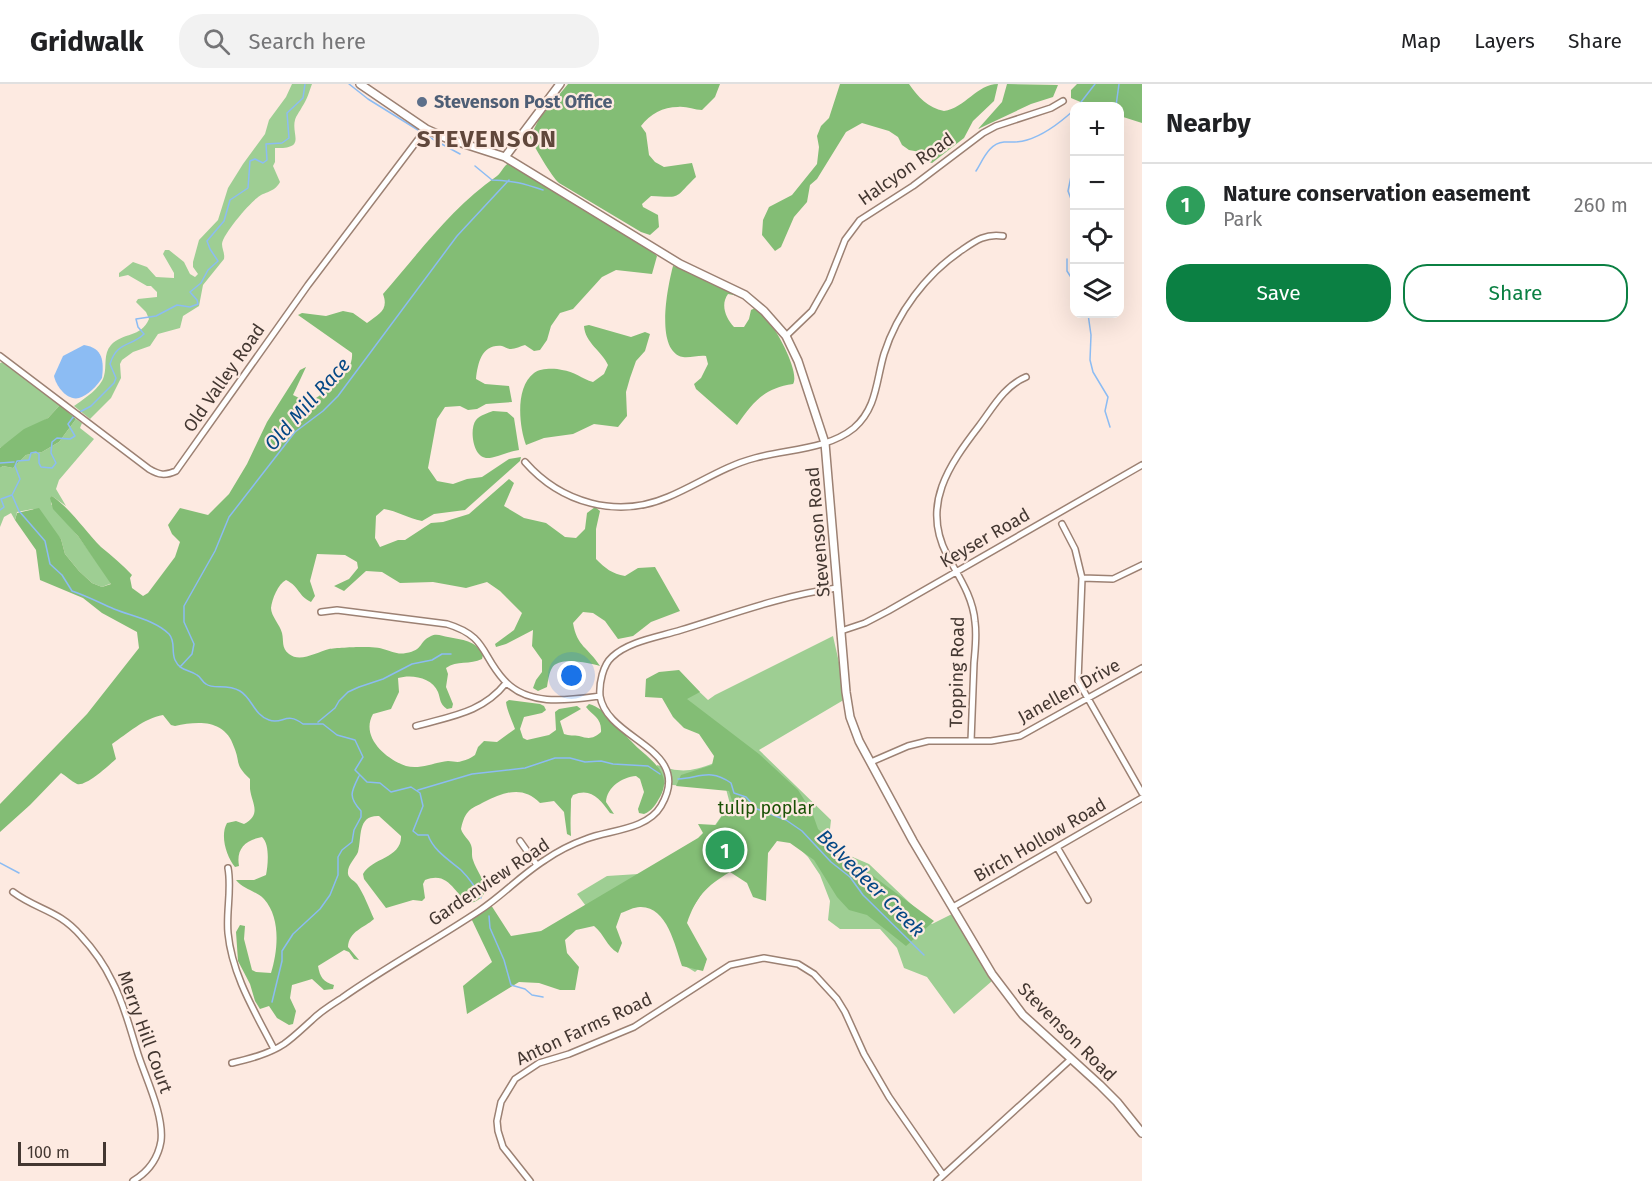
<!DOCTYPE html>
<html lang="en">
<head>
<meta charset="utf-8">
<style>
	:root { --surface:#fff; --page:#f2f2f2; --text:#202124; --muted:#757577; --line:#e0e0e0; --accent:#0b8043 }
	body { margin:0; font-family:"Fira Sans",sans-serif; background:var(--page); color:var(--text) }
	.controls { position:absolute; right:18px; top:18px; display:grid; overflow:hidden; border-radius:12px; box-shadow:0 6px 24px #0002 }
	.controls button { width:54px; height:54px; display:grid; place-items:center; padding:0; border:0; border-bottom:2px solid var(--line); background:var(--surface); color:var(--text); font:30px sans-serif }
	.scale { position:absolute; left:18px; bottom:15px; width:88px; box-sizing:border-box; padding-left:6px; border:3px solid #433731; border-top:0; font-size:16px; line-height:21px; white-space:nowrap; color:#433731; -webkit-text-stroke:4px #fdeae1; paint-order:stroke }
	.you { position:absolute; left:572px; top:592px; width:21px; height:21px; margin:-15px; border:4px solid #fff; border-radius:50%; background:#1a73e8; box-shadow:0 0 0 9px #1a73e833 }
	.badge { display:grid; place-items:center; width:39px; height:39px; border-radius:50%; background:var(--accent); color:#fff; font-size:20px; font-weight:700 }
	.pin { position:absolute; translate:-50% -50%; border:3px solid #fff; box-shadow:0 2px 6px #0006 }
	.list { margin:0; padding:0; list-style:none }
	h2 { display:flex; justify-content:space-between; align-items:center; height:78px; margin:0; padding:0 24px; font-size:26px }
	h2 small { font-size:20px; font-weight:400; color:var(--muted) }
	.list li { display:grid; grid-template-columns:39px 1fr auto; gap:18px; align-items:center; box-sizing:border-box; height:84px; padding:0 24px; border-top:2px solid var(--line) }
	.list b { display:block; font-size:22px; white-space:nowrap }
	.list p { margin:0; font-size:20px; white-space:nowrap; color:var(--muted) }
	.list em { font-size:20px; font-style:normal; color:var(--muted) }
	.actions { display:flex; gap:12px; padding:18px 24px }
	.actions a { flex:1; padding:14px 0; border:2px solid var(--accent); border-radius:24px; text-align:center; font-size:21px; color:var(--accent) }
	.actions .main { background:var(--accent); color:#fff }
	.icon { flex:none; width:33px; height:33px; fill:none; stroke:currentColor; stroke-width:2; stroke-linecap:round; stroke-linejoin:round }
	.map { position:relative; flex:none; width:1142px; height:1097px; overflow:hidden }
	header { display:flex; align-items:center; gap:36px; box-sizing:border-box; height:84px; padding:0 30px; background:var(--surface); border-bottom:2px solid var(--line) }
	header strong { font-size:28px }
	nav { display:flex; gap:33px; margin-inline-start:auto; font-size:21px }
	.search { width:420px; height:54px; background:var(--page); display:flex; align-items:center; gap:15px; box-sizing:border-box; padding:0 21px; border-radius:24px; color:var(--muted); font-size:22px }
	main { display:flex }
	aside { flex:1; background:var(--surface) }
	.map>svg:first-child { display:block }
	.green { fill:#9ece93 }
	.forest { fill:#83bd75 }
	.water { fill:#8cbcf3 }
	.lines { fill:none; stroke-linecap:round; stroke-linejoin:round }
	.stream { stroke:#8cbcf3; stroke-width:1.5 }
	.minor-casing { stroke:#9c8173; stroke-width:8 }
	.tertiary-casing { stroke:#9c8173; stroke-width:10 }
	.minor { stroke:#fff; stroke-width:5 }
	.tertiary { stroke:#fff; stroke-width:7 }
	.service-dot { fill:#5c6f8a; stroke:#fdeae1; stroke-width:2 }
	.labels { text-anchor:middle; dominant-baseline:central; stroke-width:4.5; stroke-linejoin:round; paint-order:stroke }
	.service-label { font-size:18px; font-weight:bold; fill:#4e5e75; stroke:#fdeae1; text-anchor:start }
	.street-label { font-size:18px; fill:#433731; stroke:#fdeae1 }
	.park-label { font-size:18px; fill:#1a5105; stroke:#fdeae1 }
	.water-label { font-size:20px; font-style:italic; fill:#054885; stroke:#fdeae1 }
	.district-label { font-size:24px; font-weight:bold; letter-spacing:1.5px; fill:#60473b; stroke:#fdeae1 }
</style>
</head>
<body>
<header>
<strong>Gridwalk</strong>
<div class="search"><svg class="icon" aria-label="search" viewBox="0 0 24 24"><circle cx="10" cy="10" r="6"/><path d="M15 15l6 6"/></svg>Search here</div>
<nav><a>Map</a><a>Layers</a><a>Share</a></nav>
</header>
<main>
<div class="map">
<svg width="1142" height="1097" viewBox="0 0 1142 1097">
	<rect width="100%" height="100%" fill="#fdeae1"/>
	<path class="green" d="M292,0H312C309,8 307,16 302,23C300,27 296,32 295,36C291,51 307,65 275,64V78L273,82L280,98C274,109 265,107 257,114C249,120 223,150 222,160C222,165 225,169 224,175L203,201L199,222L183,232L180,244L158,250L150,262L133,268L122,276L120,280L121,294L111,314L90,335L74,322C84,315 101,304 104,292C107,282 103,270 111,261C123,248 141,254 149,235L146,228L136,218L138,215L157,213V208L151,202H147L128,191L119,193V189L133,178L147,183L156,193L174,194V189L163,170L165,166H169L184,178L190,190L195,193L198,190L193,183V178L199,156L218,136L228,104L243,80L265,50L269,36L286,13Z
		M3,278L60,321L48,334L0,364V279Z
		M76,335L82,339L80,344L94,355L59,396L56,405L66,422L52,412L51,420L78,452L112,499L102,503L92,499L79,487L65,470L61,455L33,425L17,428L15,436L11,429L4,433L0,443V384L3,382L13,384L26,371L42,368L59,358Z
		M833,552L847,614L759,666L831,736L829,754L848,771L869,780L932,840L952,830L992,897L954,930L927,893L904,884L897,864L880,845H840L828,836L830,817L820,791L808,773L791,756L775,752L710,796L687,833V848L706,878L695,888L682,880L672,838L648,812L597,837L577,810L607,792L654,789L679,792L730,720L726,705L659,700L657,681C680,689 691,688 714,679L716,669L676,620L687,596L708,616L715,611Z"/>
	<path class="forest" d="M568,0H720L715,13L702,26C694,26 686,22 678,23C663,23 650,30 641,42L646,49L649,71L655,78L664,83L692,79L696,93C674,114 683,114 651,112L642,120L643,123L658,131L659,143L650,151L641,148L559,99C552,93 533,61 530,53L539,35Z
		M840,0H909C918,13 928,24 944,27C965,24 977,0 998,0L994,17L973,37L964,54L932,79L924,76L920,68L909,66L902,61L898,53L889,47L862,39L846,48L817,95L810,101L807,118L794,133L781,163L775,167L762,151L763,136L769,123L792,111L817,80L819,63L817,52L821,42L829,34Z
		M1007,0L1058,1L1053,13L1031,20L978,45L1002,18Z
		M1077,0H1142V39L1120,32V22H1090L1071,14V6Z
		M509,79L605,139L643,160L657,172L652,190L616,186L602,193L573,225L560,229L551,242L547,256L540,266L534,267L525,261C521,262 515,265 511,265C508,265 505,263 502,262C482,260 478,278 476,295L485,300L509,302L512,318L486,320L477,325L468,326L460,322L445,323L437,335L428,384L437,397L453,400L467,395L482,393L509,375L521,373L520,377L465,426L434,430L422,437C408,434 397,427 384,425L376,432L375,454L380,463L398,456H405L431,439L443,438L469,430L509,395L514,399L504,422L524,434L546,439L565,453L576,454L585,445L587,429L595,423L600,427L596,445V475C605,484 612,490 625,492L638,484L655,483L680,527L651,538L633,552L618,555L605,537L593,529L583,528L573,539C577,563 588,563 600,582C590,579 558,572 552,584C549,589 548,597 547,603L538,607L533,604L536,596L542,588V576L532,562L533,546L506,560L496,563L495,560L514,546L522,529L500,507L487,498L466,504L433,498L400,499L382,488L366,487L344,507L334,502L349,495L358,484L357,478L345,471L317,470L310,497L315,512L311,518C298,512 300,503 286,496C278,500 272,515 271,524C271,532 280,541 282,549C284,557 281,564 289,570C300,579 317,568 329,565C334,564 354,563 361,563C367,563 377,563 383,565C392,567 397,571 406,569C424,566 418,558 431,552C436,549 443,552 448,553C462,556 476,556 483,571L482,575C470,581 457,576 446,584L448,590L446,603L453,620L452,624L447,625C439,619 441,616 438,608C432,593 411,590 398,594L399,608L391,625L373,630C360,653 386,675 406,682C420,686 435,678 448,677C454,677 457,679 462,677C467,676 471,674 475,671L478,663L484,657L497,658L515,645C512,636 507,627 506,618L509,616L540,620L544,622L546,626L542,629L524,633L520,645L523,654L527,656L549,651L556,646L555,628L559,625L577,622L581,625L560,637L564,650C569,652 574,651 579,652C589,655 593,655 601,648C602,634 593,632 586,623L589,620C607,625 618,644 631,657C645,673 675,687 660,713C656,720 652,727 644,730L639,729L638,725L644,708L640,695L636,692C622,693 607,703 606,718L614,730L610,729C600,715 591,703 573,711L571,715C571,728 570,739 571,752L567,750L564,728L554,717L540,719C523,701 504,708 484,718C479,721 472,723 468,728C464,732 462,740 461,745C463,752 469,755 471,761C473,766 471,771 473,776C478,792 498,810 471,819C454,813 451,786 425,796L423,800L425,814L422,817L413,816L386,824L364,795L363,790C372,774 402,774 401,752L379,732C357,731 362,753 358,768C355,775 347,781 348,790C349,795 354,796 357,800C364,810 369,824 374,835C364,844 349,847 348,863L359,876L354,875L349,868L344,866L318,882C320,893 323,898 334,901L333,905L324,906L312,895L292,901L290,914L296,927L293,940L289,941L277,934L269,922L260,925L255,917L250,900L238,877L236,848L240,841L245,842L244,855L252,886L256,888L271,889C278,866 281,834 264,815C256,807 243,805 236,796H254L266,791C268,781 270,760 262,753C245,756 236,765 239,782L235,783C226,772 220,751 227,739L236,737L244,740C262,730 252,720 250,705C250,702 250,698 250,695C234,680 241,680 234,663C225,635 198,637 175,642L171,641L163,631C144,634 127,650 112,660L116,675C109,681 86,703 77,700C71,697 66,692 61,689L30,721L0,748V720L87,630L139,564L137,548L102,529L83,514L40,496L36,466L15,436L17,429L39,424L61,455L65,470L79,487L92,499L102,503L111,500L78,452L53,425L50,414L52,412C72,426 84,446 101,463C112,472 123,481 132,491L130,494L132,504L143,512L148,509L175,473L180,458L172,450L168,441L180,424L208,431L229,410L247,380L267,338L300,286L306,283L293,311L309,319C325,307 354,291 352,269L298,231L302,229L326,232L343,227L353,229L367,239C379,230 389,226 383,210C418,170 452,123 497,92C502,88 503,82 509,79Z
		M673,182C680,182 728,207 739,212L728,210C720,221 726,234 734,243H744L749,235L751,226L755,224C760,228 765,233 769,238C778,248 800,289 793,300C764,304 753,318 737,341L696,305L694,300L701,294L708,280L706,272C699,271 690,274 683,273C654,267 668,201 673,182Z
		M589,241L631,253L645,248L650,250L645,267L636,277L630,294L626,308L627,332L618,343L594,340L573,350L544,354L526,361C519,342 515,303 534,289C540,284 555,284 562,286C574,287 582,295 593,298L604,290L608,281C602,267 585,259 584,242Z
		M60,321L76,335L59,358L42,368L26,371L13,384L3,382L0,384V364L24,345L48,334Z
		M493,327L507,328L514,334L519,366C509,367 494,375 486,374C473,373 469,345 476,336C480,331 488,329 493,327Z
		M679,586L700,608L687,615L759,670L798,706L812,728L818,745L846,772L934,837L906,862L867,831L849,826L837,813L814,776L790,759L777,757L768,769L766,817L753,813L747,799L730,788C706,802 696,813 687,839L707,875L703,887L682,882C675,862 667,822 640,823C634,823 627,827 621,829L616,843L622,859L618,869C606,862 605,851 594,842L576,846L565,856L567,869L579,883L575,906H560L539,899L519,898L467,930L463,902L492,878L470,832L491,821L511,852L541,847L698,754L703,749L698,740L716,741L732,717L729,707L676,702L681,691L712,681L714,672L699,650L684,644L673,633L662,614L645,613L646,595L659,588Z"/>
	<path class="water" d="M84,261C103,264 104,277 102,294C98,301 87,312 79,314C67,317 56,302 54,292L63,272Z"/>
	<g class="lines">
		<path class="stream" d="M349,0L368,15L418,46
			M1078,22L1095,0
			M1116,22L1119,0
			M427,52L460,70
			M1074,78L1068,107L1074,123
			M475,82L492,96C515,97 522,99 543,106
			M976,87C983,76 989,59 1004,58C1012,58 1019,59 1027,56C1044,51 1062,37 1074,26
			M1074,128V137
			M1067,175V187L1074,198
			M1088,230L1091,251L1090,276L1093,288L1108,313L1105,327L1110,343
			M78,329L91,322L114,299L116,294L110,280C117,257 131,263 144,250L138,243L136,235L156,232L177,221L190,223L198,220L197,216L190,208L201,199L208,186L218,177L210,165L207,157L224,137L230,116L248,104L250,77L255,75L263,79L267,76L266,60L282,59L289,54L287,29L303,14L305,0
			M0,379L14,378
			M12,411L19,427L45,457L50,480L62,491L72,507C87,512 100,519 114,525C131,532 155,536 169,550C176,558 171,567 175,576C180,587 188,585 197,591C201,593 202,598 206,600C214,606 226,599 240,607C252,614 254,631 269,636C283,641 286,627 303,640H323L337,651L355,656L363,673L355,686L367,698L380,699L391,708L411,703L420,709L423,722L413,747L418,751H428C433,766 449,776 461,786C469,794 476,804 481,814
			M0,426L4,423L1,415L12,411L20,395L15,382L17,377L29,376L31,369L36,368L39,370V379L41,383L52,384L56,379L51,369L52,358L57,354L70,355L75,352L68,340L74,332
			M180,583L192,570L194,560L184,538V522L215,467L229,433L295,348L323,327L338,312L457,152L509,96
			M318,638L335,624L339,617L348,608L359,603L383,595L412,580L432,576L442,570H451
			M678,695C699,694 710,684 731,699L734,709L746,713L757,725L786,736L802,747L831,778L850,793L863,811L924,871
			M418,706L472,690L525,684L555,674H570L585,678L601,677L613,680L648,682L660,690
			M0,779L19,789
			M489,832L490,844L504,876L511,901L525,905L532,911L543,913
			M272,918L282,877V867L293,850L320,825L330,811L338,791V773L342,766L352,758L354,746L361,733V727C348,713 351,708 359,692"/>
		<g class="minor-casing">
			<path id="minor" d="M786,252L812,227L829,197L845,156L860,136L913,102L983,49L996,42L1051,24L1063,17
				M0,272L149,385C159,391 165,392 176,387L308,201L426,45
				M525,378C561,419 617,435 668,413C697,401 724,382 755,374C787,365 827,366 854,344C877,324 876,297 884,270C897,229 926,190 962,166C975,157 986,149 1003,152
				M1062,440L1075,465L1082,494L1078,597L1142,709
				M1082,494L1113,495L1142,481
				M321,528L337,526L447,540C487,552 481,571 504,596C528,623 569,616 600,612
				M841,547L865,539L888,527L1142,381
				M416,642C451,632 482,629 506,599
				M971,657C972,631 973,605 974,579C975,566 977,552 975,538C973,513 959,493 947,471C921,421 949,381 979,342C992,325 1004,302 1026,293
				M871,678L908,662L928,657H991L1020,652L1142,584
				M520,757L537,781
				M1057,763L1088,816
				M228,784C232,805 226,827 228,849C232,891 255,928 274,965
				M13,808C37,826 59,826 81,852C93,865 104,880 112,897C124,919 130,945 138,970C146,995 164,1031 161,1057C158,1075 148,1088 133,1097
				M953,823L1142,714
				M232,979C249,975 269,970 284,960C294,953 303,944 312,936C321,927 331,921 342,914C386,883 434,857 479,827C502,812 521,791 545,776C558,767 572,760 586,755C609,746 647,746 661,722C695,664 607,657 600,612C599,599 603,581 612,573C629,557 659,553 681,546C733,530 784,511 837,504
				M530,1097L503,1063L498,1047L497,1037L501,1018L515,995L539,979L569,970L634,943L730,881L764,874L798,880L814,890L837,915L845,928L864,970L889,1013L943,1091
				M937,1097L1071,975"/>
		</g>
		<g class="tertiary-casing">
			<path id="tertiary" d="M360,0L426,45L446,54L505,73L680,180L745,211L764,227L786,252L798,277L825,359L846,608L850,633L859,657L913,757L992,890L1023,931L1100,1001L1117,1018L1142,1049
				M505,73L560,0"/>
		</g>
		<use href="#minor" class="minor"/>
		<use href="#tertiary" class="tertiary"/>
	</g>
	<circle class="service-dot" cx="422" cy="18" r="6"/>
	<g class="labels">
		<g class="service-label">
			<text x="434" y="18">Stevenson Post Office</text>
		</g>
		<g class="street-label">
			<text transform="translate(906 85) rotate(-35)">Halcyon Road</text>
			<text transform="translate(224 294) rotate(-55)">Old Valley Road</text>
			<text transform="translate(818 448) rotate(-95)">Stevenson Road</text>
			<text transform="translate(985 454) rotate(-30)">Keyser Road</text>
			<text transform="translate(957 588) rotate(-89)">Topping Road</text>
			<text transform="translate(1069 607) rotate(-29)">Janellen Drive</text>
			<text transform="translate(1040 756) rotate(-30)">Birch Hollow Road</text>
			<text transform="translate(489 798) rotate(-34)">Gardenview Road</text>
			<text transform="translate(584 945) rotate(-25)">Anton Farms Road</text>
			<text transform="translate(145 948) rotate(70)">Merry Hill Court</text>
			<text transform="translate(1067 948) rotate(45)">Stevenson Road</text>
		</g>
		<g class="park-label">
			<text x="766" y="724">tulip poplar</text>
		</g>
		<g class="water-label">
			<text transform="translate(307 320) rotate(-48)">Old Mill Race</text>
			<text transform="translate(871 799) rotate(45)">Belvedeer Creek</text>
		</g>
		<g class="district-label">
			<text x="487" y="55">STEVENSON</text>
		</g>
	</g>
</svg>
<div class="controls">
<button>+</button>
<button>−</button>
<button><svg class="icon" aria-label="locate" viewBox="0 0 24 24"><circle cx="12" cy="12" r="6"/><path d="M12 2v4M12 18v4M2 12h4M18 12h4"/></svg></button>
<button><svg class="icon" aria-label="layers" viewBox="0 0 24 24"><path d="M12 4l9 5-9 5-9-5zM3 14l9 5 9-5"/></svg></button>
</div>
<div class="scale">100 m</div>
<div class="you"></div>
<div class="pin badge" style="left:725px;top:766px;background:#2e9e5b">1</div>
</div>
<aside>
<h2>Nearby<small></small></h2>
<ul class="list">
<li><span class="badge" style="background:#2e9e5b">1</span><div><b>Nature conservation easement</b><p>Park</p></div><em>260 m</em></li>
</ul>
<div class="actions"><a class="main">Save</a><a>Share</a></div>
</aside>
</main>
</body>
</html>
